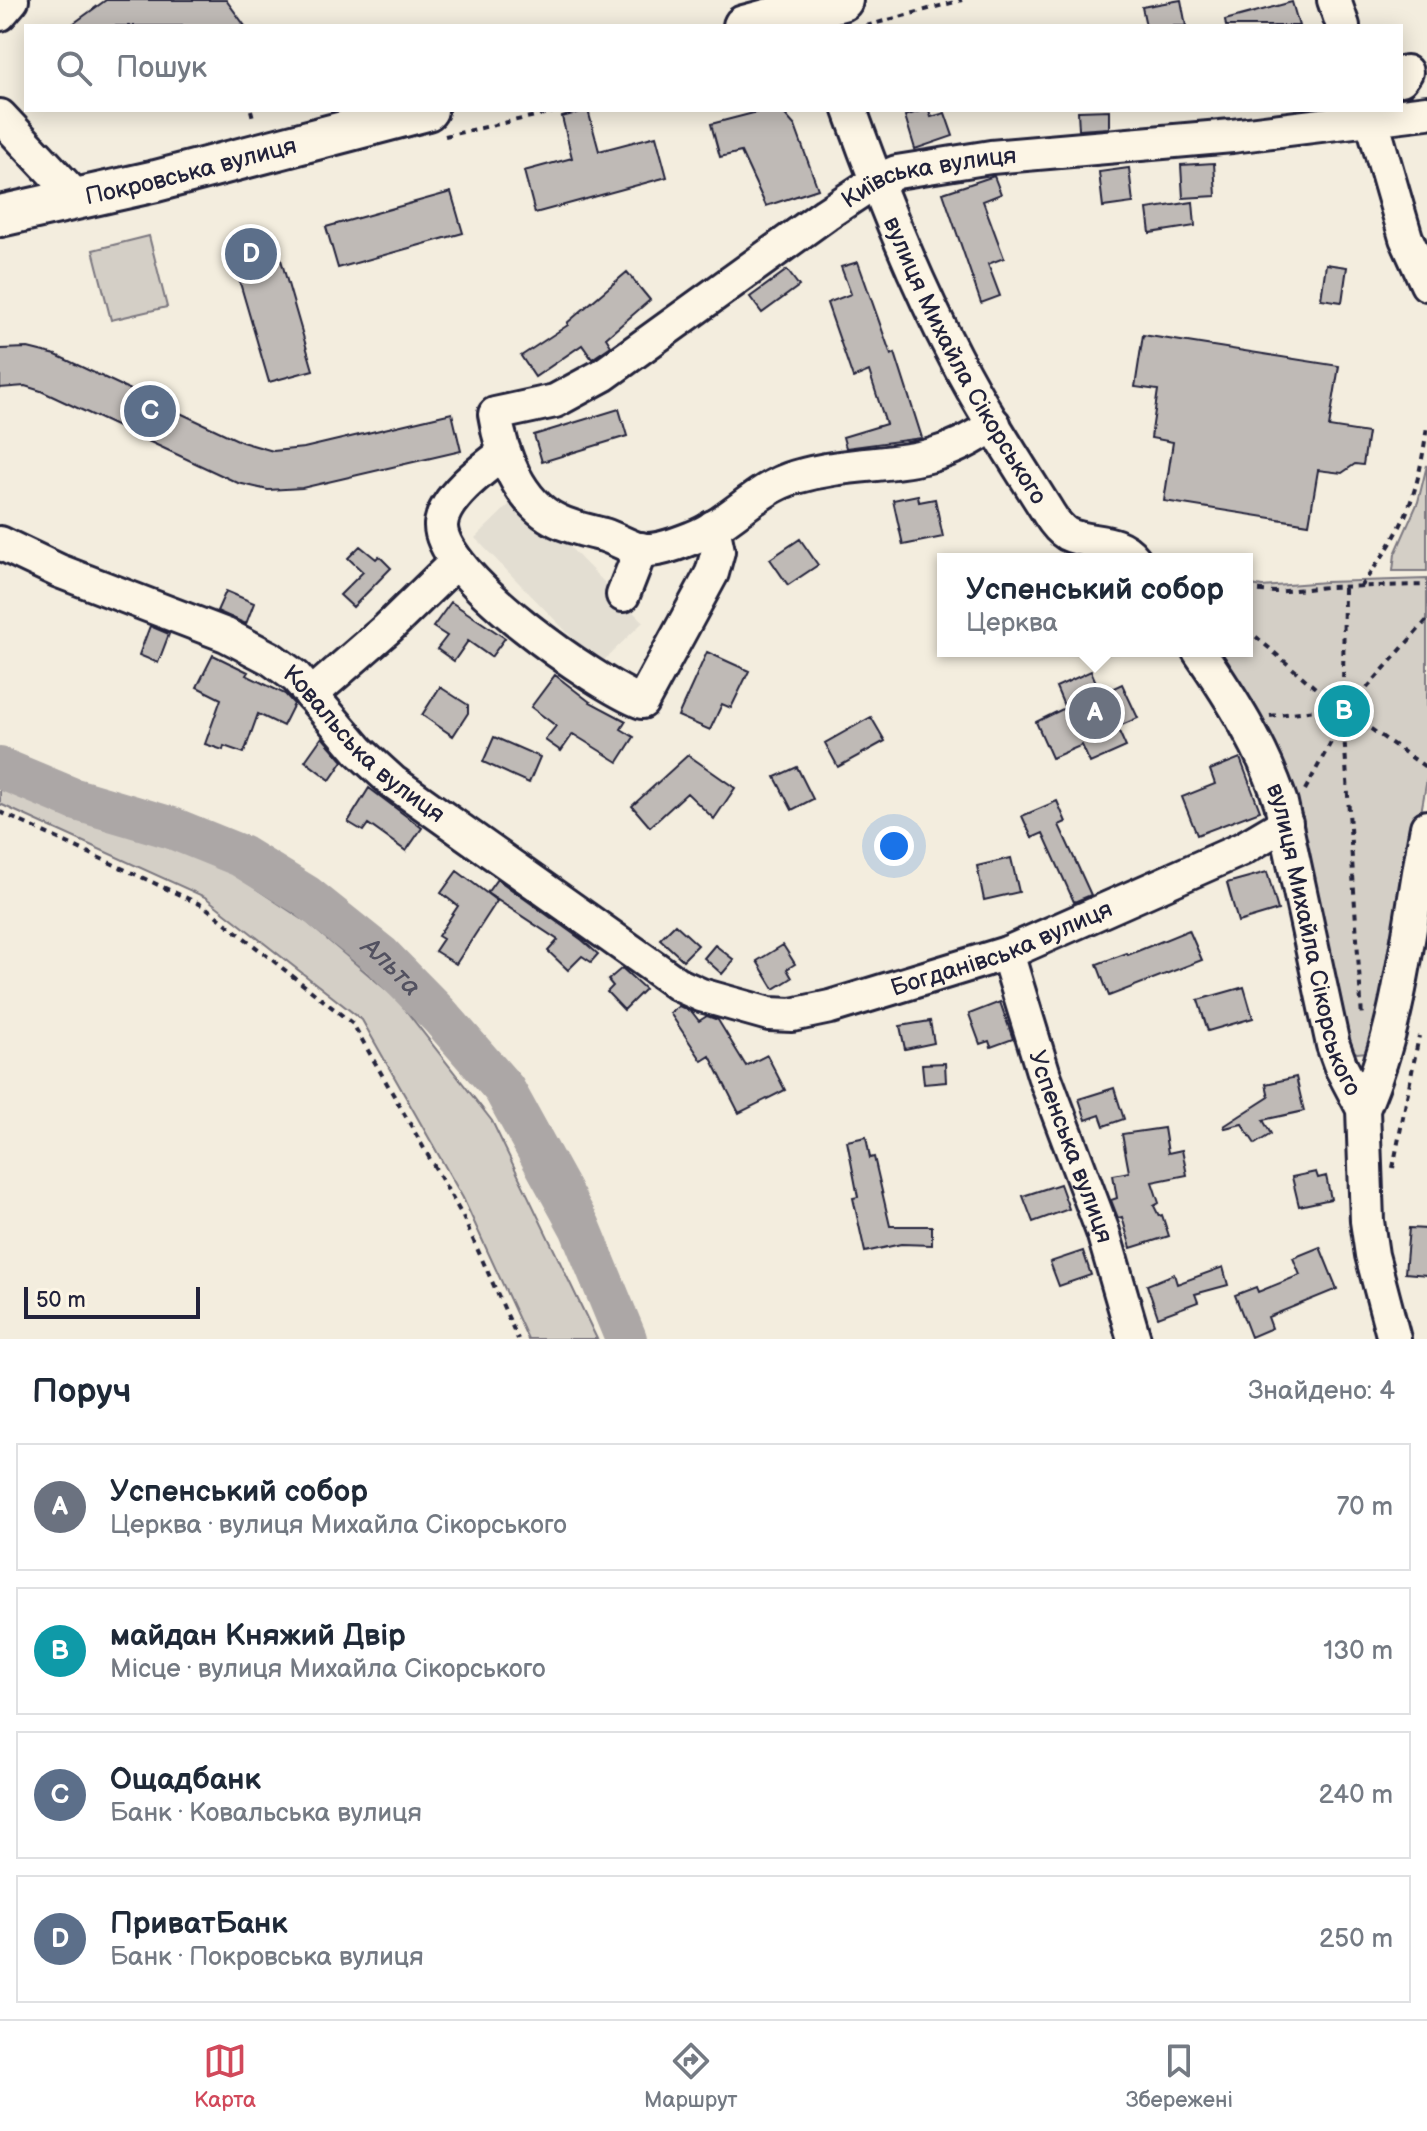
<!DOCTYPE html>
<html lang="uk">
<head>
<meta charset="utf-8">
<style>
	:root { --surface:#fff; --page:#f6f6f7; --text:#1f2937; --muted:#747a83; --line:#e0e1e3; --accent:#d1495b }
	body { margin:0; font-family:"Balsamiq Sans",sans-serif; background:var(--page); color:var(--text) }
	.scale { position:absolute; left:24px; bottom:20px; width:176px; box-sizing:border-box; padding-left:8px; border:4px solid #22223b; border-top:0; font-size:22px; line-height:28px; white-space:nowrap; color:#22223b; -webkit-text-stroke:6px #fcf5e5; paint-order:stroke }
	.you { position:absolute; left:894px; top:846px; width:28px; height:28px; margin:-20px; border:6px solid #fff; border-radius:50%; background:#1a73e8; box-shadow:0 0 0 12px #1a73e833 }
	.badge { display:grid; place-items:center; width:52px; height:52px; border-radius:50%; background:var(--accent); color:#fff; font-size:26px; font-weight:700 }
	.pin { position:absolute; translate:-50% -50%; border:4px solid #fff; box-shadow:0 2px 8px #0006 }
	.popup { position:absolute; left:937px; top:553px; width:316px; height:104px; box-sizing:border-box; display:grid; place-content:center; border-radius:0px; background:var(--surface); filter:drop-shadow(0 2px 6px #0005); font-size:26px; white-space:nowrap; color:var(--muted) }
	.popup b { font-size:30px; color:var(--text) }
	.popup::after { content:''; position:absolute; left:50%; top:100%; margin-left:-16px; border:16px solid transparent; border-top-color:var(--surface) }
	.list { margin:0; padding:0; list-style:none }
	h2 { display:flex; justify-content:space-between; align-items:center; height:104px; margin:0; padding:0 32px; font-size:34px }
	h2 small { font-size:26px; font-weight:400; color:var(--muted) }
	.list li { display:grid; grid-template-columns:52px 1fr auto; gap:24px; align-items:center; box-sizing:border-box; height:128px; margin:0 16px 16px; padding:0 16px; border:2px solid var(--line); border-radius:0px }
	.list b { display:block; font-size:30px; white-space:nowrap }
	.list p { margin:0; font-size:26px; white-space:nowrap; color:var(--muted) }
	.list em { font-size:26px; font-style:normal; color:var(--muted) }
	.icon { flex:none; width:44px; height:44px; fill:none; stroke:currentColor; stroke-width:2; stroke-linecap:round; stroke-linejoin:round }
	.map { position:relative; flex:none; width:1427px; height:1339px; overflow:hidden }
	.search { position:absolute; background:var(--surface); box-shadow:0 4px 20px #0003; left:24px; right:24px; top:24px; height:88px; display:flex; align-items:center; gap:20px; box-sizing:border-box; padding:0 28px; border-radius:0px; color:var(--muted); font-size:30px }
	.sheet { height:680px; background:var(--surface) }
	nav { display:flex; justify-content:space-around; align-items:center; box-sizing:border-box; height:112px; border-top:2px solid var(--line); background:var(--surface); font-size:22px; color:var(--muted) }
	nav a { display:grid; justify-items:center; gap:4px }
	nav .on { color:var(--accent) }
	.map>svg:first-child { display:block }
	.built { fill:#e3ded2 }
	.green { fill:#d4cfc6; stroke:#7b7880; stroke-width:2 }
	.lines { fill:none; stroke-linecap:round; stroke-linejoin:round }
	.river { stroke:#aca7a6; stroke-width:42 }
	.building { fill:#bfbab6; stroke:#22223b; stroke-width:2 }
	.minor-casing { stroke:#22223b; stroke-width:38 }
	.major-casing { stroke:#22223b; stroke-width:46 }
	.path { stroke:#22223b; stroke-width:4; stroke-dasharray:6 6; stroke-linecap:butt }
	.minor { stroke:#fcf5e5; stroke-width:32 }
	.major { stroke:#fcf5e5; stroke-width:40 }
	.labels { text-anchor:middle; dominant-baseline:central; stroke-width:7; stroke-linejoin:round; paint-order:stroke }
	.street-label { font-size:24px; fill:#22223b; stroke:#fcf5e5 }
	.water-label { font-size:26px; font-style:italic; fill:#525160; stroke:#fcf5e5 }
</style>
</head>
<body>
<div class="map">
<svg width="1427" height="1339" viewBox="0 0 1427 1339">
	<rect width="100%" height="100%" fill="#f3edde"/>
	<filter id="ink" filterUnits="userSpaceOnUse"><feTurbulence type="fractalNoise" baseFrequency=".0125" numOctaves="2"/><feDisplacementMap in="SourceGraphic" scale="16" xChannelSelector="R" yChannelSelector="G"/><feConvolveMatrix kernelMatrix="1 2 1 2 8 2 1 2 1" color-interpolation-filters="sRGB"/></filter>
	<g filter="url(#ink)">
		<path class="built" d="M519,495L643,622L599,665L475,538Z"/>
		<path class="green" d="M149,236L167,307L111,320L93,250Z
			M1427,465V571H1393L1395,554L1418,502Z
			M1427,579V779L1383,1027L1367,1052L1357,1053L1347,1047L1300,828L1211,651H1247V584L1262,587L1326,582Z
			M0,781L75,812L213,860L308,923L397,999L492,1121L597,1339H528L463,1198L362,1020L205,897L0,804Z"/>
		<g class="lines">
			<path class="river" id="s1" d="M0,768L74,799L172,828L241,856L306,896L381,956L440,1016L504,1089L580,1227L626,1339"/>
		</g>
		<path class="building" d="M106,0H226L245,26H70Z
			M1181,0L1186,26H1146L1142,7Z
			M1292,2L1299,26H1226L1225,20Z
			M588,110L599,151L656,136L667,177L535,213L524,171L572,158L562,117Z
			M765,110H781L795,126L818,189L766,206L741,152L720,157L711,124Z
			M923,110H929L931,117L945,113L953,136L915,149L905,116Z
			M1109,110V128L1079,130L1078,111Z
			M1214,163L1216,196L1183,198L1181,165Z
			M1129,168L1133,203L1103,207L1099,172Z
			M994,176L1001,194L983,201L1004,258L988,264L1000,296L981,303L943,193Z
			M451,192L463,233L338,268L326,227Z
			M1193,202L1195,226L1150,233L1147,209Z
			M275,239L313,370L269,382L231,252Z
			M858,262L891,355L895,353L922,438L846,448L843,437L886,424L869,371L853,378L827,303L851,294L841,267Z
			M1326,264L1347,267L1342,302L1321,299Z
			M787,270L799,286L762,313L750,297Z
			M627,272L650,300L606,338L611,346L592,359L582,345L535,377L521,356L568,325L567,323Z
			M1143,335L1339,366L1329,427L1368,433L1363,465L1355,464L1342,473L1318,470L1309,524L1164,501L1173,442L1151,438L1158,390L1135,387Z
			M28,348L56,355L242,442L273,451L304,448L452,413L461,451L302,488L268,490L238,483L41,391L25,386L0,388V349Z
			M619,409L627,436L542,462L534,435Z
			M918,495L919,502L935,499L943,537L903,545L893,500Z
			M800,539L818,565L788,585L770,559Z
			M360,546L376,559L379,556L391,568L353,607L340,595L363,572L348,558Z
			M226,591L254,603L246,624L217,611Z
			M451,602L505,638L491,657L468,641L454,661L437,649L447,636L433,627Z
			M150,626L169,634L158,663L139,655Z
			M707,652L749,671L731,708L722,704L710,730L678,716Z
			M213,655L248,672L246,675L285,694L294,704L283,726L258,714L244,753L224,746L223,750L205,744L221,699L197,687Z
			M1091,671L1101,694L1122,684L1138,718L1117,727L1126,747L1090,763L1082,745L1052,758L1036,722L1065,708L1056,687Z
			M555,675L590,702L626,721L621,729L634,737L618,762L573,734L561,751L545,740L556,726L531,707Z
			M440,687L468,705V713L453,736L422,715Z
			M871,717L885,741L838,767L825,743Z
			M322,737L343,761L330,780L305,761Z
			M494,737L540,757L529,783L483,762Z
			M688,755L735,788L714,819L687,793L650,827L632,806Z
			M1240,758L1260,811L1197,835L1182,797L1215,784L1210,770Z
			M797,767L813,799L792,810L775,777Z
			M369,788L422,828L406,851L368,824L363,831L348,822Z
			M1057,801L1066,822L1059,825L1091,895L1074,902L1043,833L1032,838L1022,816Z
			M1011,858L1019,892L984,900L977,866Z
			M457,871L497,901L456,964L435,951L443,939L438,936L458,906L441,893Z
			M1267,872L1278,910L1238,922L1227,883Z
			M497,879L582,940L598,954L591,962L582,956L568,970L548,951L558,940L487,893Z
			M675,924L698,945L683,960L660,939Z
			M1189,930L1202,960L1109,996L1097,964L1127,953L1128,955Z
			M715,945L734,960L722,974L704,958Z
			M783,945L795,964L787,969L792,978L774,989L757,961Z
			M622,968L645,989L624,1010L607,992L613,986L608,980Z
			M1244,987L1253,1018L1208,1031L1198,1000Z
			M1000,1002L1013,1039L991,1047L989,1041L980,1044L969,1014Z
			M679,1006L692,1012L699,1021L707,1016L718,1020L746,1066L767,1055L785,1090L739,1113L710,1056L702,1061L670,1013Z
			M930,1021L934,1043L905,1049L900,1026Z
			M945,1063L946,1082L924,1084L922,1064Z
			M1296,1077L1304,1111L1263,1120L1271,1134L1255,1144L1242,1124L1225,1128L1224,1126L1269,1097L1266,1084Z
			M1114,1088L1124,1119L1104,1126L1100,1115L1086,1120L1079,1099Z
			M1164,1128L1168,1153L1182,1150L1187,1175L1152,1182L1159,1203L1154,1206L1159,1216L1162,1215L1169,1236L1131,1248L1122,1217L1118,1218L1111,1200L1117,1198L1113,1175L1129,1172L1122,1134Z
			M866,1137L870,1158L874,1157L890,1226H932V1245L901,1244L865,1252L853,1198L858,1197L847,1141Z
			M1316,1172L1318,1178L1326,1176L1331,1199L1299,1206L1292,1177Z
			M1060,1184L1069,1209L1033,1222L1023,1196Z
			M1409,1228L1427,1229V1275L1405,1273Z
			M1320,1247L1337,1289L1268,1317L1272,1328L1251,1337L1235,1295L1256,1287L1258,1292L1300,1275L1293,1258Z
			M1083,1251L1091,1275L1059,1286L1050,1262Z
			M1223,1267L1228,1285L1195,1294L1198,1302L1158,1317L1147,1285L1174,1274L1177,1284Z"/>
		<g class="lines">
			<g class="minor-casing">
				<g id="minor">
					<path d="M1334,0L1343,26"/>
					<path d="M0,14L12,0"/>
					<path d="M1401,79L1406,72"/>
					<path id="s2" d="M850,110C880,194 913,277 955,357C983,411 1017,463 1049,514C1054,522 1059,529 1067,534C1089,545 1117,537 1134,559"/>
					<path d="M1369,110L1406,238L1427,284"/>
					<path d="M0,116L77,198"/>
					<path id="s3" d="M994,424C924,476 872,455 796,477C756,488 730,524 692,538C677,544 653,553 638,549C627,546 616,539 604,535C589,531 572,528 558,521C519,503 501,453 495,414L555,401L603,375L826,214L876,181L897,172L991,157L1232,136L1427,112"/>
					<path d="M504,453C484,468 443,498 441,525C439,575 597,685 642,702L712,573L718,551L713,527"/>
					<path id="s4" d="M0,543L59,571L226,635L270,658L296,677L359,751L393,782L679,985L701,995L769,1014L792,1015L830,1007L1007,953L1242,849L1286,823"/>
					<path d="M623,595L641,549"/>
					<path id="s5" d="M1199,651C1232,699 1263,748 1281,803L1333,1045L1341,1067L1363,1109L1367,1221L1372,1255L1394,1339"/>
					<path d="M311,695L388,628L456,562"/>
					<path id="s6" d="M1007,953L1044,1075L1103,1232L1134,1339"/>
					<path d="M1363,1109C1402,1021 1409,920 1427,827"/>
				</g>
			</g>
			<g class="major-casing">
				<g id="major">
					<path d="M744,26L842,0"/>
					<path id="s7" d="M0,216L156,181L427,110"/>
				</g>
			</g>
			<path class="path" d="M866,26L962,0
				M251,110L253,118
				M445,136L562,110
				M1360,587C1404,530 1418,498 1427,426
				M1247,590L1275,592L1326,587L1427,585
				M1247,629L1327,698
				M1343,690L1344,587
				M1322 711a21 21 0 1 1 42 0a21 21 0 1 1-42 0Z
				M1359,697L1427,620
				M1270,716L1323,709
				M1361,722L1427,768
				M1344,732L1362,1018
				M1305,790L1337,731
				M0,812L204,906L353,1024L462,1215L518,1339
				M1393,1168L1419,1036"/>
			<use href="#minor" class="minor"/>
			<use href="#major" class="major"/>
		</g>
	</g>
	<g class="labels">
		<g class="street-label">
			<text stroke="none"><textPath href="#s7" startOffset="196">Покровська вулиця</textPath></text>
			<text stroke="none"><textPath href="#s3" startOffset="1102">Київська вулиця</textPath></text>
			<text stroke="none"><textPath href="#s2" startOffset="276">вулиця Михайла Сікорського</textPath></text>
			<text stroke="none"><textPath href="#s4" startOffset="422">Ковальська вулиця</textPath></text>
			<text stroke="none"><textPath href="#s5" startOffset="314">вулиця Михайла Сікорського</textPath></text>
			<text stroke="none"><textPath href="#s4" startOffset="1158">Богданівська вулиця</textPath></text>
			<text stroke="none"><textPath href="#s6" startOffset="204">Успенська вулиця</textPath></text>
		</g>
		<g class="water-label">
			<text stroke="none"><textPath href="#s1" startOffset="444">Альта</textPath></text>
		</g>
	</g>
</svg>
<div class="scale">50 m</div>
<div class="you"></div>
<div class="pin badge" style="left:1095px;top:713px;background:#6b7280">A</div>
<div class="popup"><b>Успенський собор</b>Церква</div>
<div class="pin badge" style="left:1344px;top:711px;background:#0f9aa8">B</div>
<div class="pin badge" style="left:150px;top:411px;background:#5c6f8a">C</div>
<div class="pin badge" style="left:251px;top:254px;background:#5c6f8a">D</div>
<div class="search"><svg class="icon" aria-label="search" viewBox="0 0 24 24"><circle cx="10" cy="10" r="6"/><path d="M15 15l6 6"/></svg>Пошук</div>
</div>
<section class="sheet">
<h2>Поруч<small>Знайдено: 4</small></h2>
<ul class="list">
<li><span class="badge" style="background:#6b7280">A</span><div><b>Успенський собор</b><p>Церква · вулиця Михайла Сікорського</p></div><em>70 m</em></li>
<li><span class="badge" style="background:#0f9aa8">B</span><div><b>майдан Княжий Двір</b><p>Місце · вулиця Михайла Сікорського</p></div><em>130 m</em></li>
<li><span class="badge" style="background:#5c6f8a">C</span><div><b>Ощадбанк</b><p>Банк · Ковальська вулиця</p></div><em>240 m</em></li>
<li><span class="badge" style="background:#5c6f8a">D</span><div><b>ПриватБанк</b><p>Банк · Покровська вулиця</p></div><em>250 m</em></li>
</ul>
</section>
<nav>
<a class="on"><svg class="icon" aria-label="map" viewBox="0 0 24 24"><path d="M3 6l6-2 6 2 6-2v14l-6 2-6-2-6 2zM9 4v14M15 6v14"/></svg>Карта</a>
<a><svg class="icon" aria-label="directions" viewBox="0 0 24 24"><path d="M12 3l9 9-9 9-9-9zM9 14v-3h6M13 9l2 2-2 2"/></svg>Маршрут</a>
<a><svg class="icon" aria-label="saved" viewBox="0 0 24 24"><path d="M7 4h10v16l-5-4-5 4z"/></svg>Збережені</a>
</nav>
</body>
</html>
